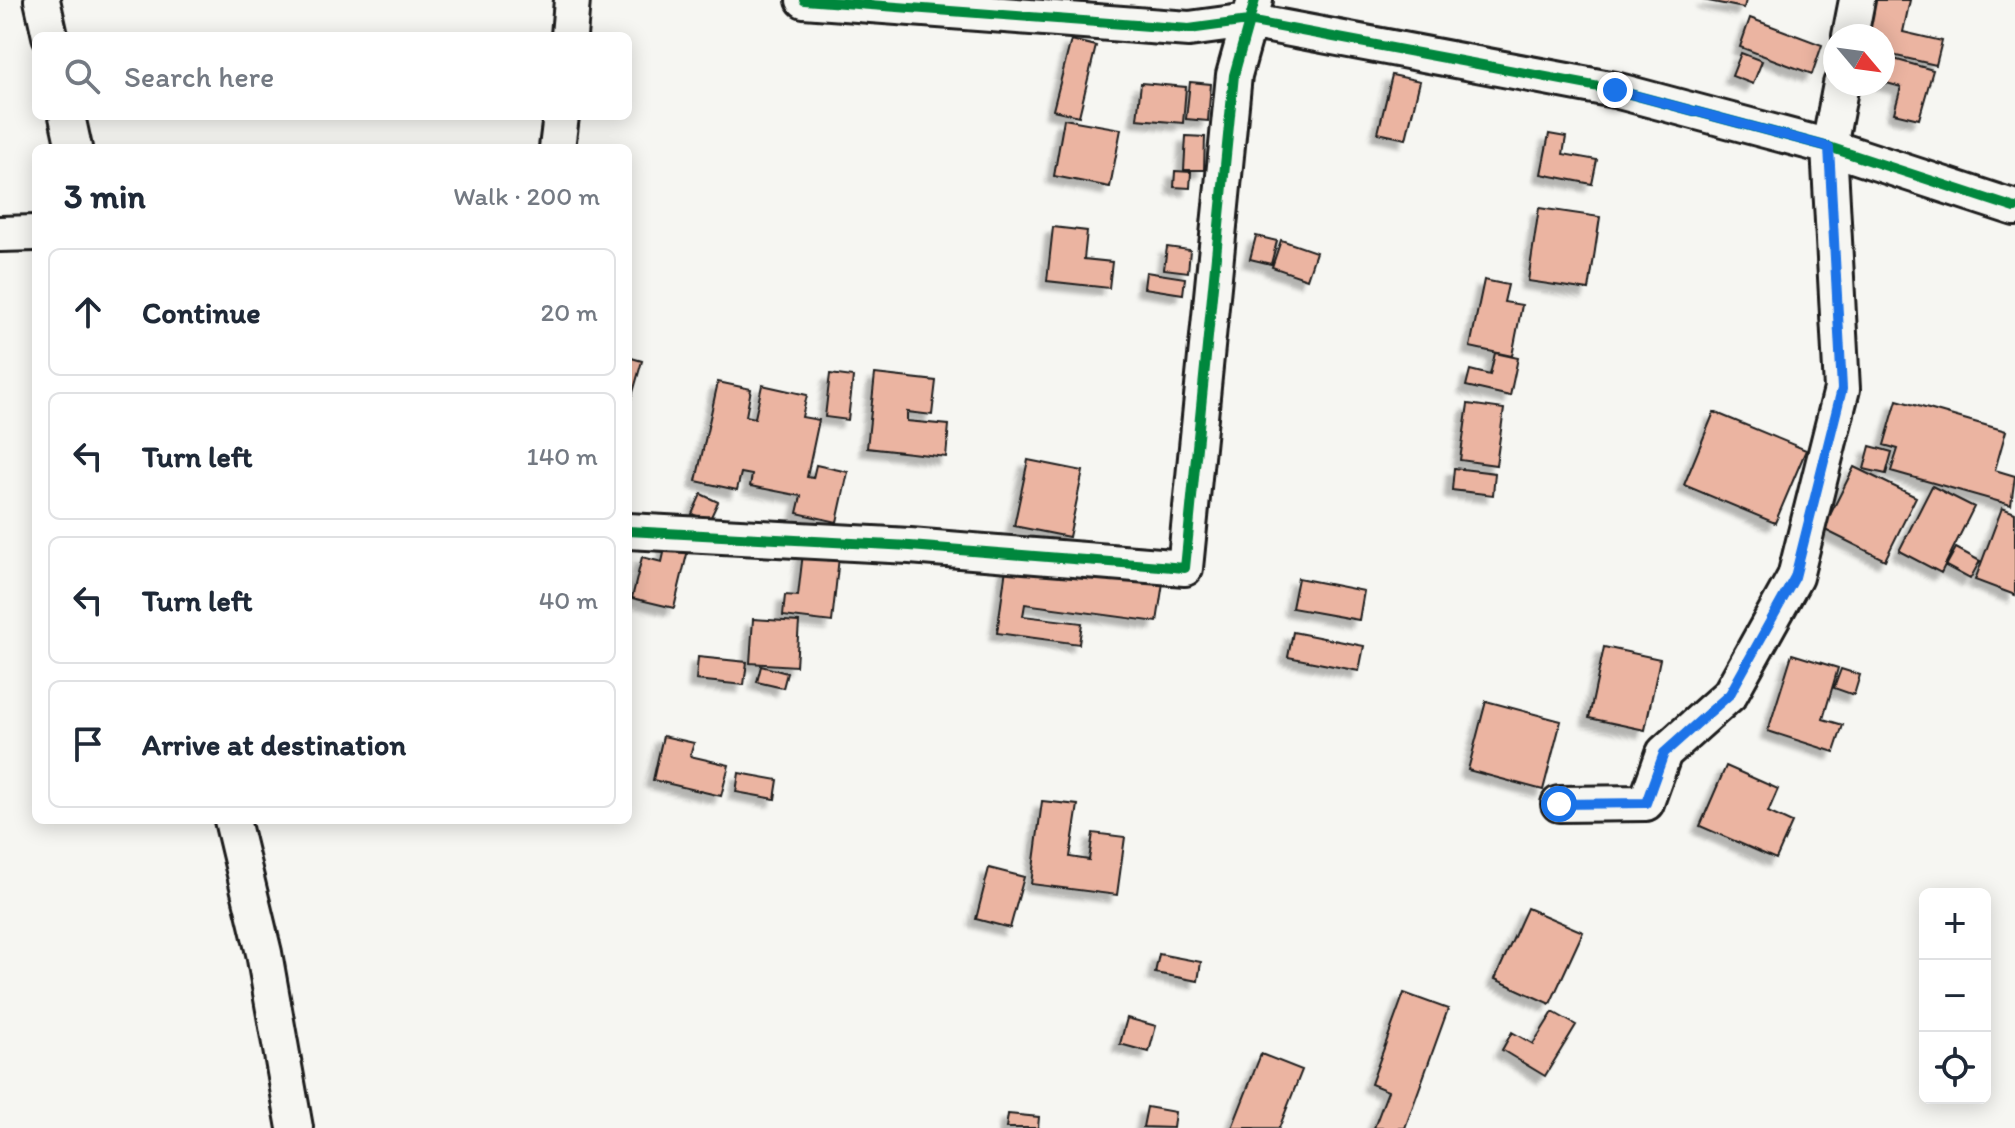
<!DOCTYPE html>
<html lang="en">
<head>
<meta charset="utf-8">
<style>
	:root { --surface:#fff; --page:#f2f2f3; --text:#1f2937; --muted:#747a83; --line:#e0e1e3 }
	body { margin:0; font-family:Itim,sans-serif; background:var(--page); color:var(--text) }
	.controls { position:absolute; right:24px; bottom:24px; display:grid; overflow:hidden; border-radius:12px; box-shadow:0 4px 20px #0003 }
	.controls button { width:72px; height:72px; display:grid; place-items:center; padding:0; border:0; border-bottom:2px solid var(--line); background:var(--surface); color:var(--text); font:40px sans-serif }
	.compass { position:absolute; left:1823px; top:24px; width:72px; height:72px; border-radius:50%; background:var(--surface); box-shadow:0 4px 20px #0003; rotate:119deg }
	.stop { position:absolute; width:24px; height:24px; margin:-18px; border:6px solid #1a73e8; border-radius:50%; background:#fff }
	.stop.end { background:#1a73e8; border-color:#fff; box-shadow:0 2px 8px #0008 }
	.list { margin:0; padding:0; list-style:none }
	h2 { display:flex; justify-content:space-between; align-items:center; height:104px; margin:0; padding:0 32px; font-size:34px }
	h2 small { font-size:26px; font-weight:400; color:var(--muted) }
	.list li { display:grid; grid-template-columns:52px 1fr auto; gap:24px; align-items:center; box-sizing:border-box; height:128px; margin:0 16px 16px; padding:0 16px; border:2px solid var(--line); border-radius:12px }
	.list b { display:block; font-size:30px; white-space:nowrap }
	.list em { font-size:26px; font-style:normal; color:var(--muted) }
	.icon { flex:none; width:44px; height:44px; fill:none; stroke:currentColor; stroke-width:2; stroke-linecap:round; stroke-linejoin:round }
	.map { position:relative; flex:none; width:2015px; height:1128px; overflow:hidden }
	.search { position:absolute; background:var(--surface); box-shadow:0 4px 20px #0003; left:32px; top:32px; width:600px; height:88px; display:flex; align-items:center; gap:20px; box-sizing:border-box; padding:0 28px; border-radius:12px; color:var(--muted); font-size:30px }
	.panel { position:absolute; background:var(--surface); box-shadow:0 4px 20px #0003; left:32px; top:144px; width:600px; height:680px; border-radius:12px }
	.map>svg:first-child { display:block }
	.building { fill:#ebb4a1; stroke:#1c1c1c; stroke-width:2; filter:url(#shadow) }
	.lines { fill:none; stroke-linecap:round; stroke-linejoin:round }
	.street-casing { stroke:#1c1c1c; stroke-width:40 }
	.street { stroke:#f6f6f2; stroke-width:34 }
	.cycleway-casing { stroke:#f6f6f2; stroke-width:15 }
	.cycleway { stroke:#00873e; stroke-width:10 }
	.route { stroke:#1a73e8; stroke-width:10 }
</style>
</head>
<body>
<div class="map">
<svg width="2015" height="1128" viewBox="0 0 2015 1128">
	<defs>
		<filter id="shadow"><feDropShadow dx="-7" dy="7" stdDeviation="2" flood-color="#0004"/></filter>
	</defs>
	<rect width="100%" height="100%" fill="#f6f6f2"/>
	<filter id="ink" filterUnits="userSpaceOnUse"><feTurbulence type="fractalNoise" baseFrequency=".0125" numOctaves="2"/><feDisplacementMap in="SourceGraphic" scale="16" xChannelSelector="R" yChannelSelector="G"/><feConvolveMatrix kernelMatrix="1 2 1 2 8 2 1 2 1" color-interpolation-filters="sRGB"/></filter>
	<g filter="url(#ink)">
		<path class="building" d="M1703,0H1746L1744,8Z
			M1873,0H1910L1903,32L1942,41L1936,65L1883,53V36H1865Z
			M1750,18L1822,45L1812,74L1740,47Z
			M1071,40L1096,46L1079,116L1053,110Z
			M1741,53L1762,61L1753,84L1732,76Z
			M1883,56L1933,70L1919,119L1894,113L1901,87L1883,82Z
			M1392,75L1420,81L1406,139L1378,133Z
			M1190,82L1211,84L1208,121L1186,119Z
			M1141,83L1186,87L1183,123L1137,119Z
			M1064,119L1121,129L1110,187L1054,176Z
			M1549,134L1566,137L1563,154L1597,160L1592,184L1541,174Z
			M1186,136L1205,137L1204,170H1184Z
			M1175,171L1191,172L1190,188L1174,187Z
			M1539,208L1600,217L1589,290L1528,281Z
			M1053,227L1087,231L1084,259L1112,262L1109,288L1047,281Z
			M1256,236L1277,241L1271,264L1250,259Z
			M1281,240L1316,252L1307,279L1272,267Z
			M1167,247L1190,250L1188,272L1164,269Z
			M1146,272L1185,278L1183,294L1144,288Z
			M1484,280L1508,285L1504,302L1522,305L1512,356L1470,347Z
			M1495,353L1518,358L1510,396L1466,386L1470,370L1490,375Z
			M628,357L642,361L628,410Z
			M830,374L853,377L848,420L825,417Z
			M875,374L936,381L932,415L907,412V421L949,425L946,457L867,448Z
			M718,382L751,389L746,416L755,418L762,385L807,395L802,417L819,420L807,477L813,478L816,465L848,472L837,522L797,513L801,496L750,486L752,475L741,473L737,490L696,481Z
			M1897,400L2006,431L1995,470L2015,476L2011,505L1891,471L1898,449L1884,445Z
			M1468,404L1504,409L1496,465L1460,460Z
			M1714,412L1806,450L1775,523L1684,485Z
			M1870,446L1892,452L1886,474L1864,469Z
			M1028,460L1083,471L1069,537L1014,526Z
			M1854,467L1916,497L1885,560L1823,529Z
			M1454,468L1495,473L1493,495L1452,490Z
			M1932,486L1974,507L1941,573L1899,551Z
			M701,494L718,502L709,521L692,514Z
			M2002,508L2015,513V595L1975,580Z
			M666,544L688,550L674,608L632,598L642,557L662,562Z
			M804,544L840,548L832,622L783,616L785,595L798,596Z
			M1956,548L1980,561L1970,579L1946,566Z
			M1008,554L1164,576L1157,622L1025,604L1023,616L1082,623L1079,644L997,633Z
			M1298,578L1364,591L1359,620L1292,608Z
			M753,619L799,622L796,666L750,663Z
			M1293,632L1364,646L1359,671L1288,657Z
			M1604,647L1660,659L1645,730L1589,718Z
			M1792,654L1838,668L1823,719L1843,725L1834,752L1768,731Z
			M698,657L747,662L744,685L696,680Z
			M761,666L787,673L783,688L757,682Z
			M1841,669L1860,675L1854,695L1834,688Z
			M1486,701L1561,721L1543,790L1468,770Z
			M663,736L694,743L690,756L729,765L721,796L653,780Z
			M1726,766L1778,789L1768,812L1792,823L1776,859L1700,826Z
			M739,773L778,780L775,799L736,792Z
			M1042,801L1078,805L1070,857L1089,860L1093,833L1125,837L1117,895L1031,884Z
			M989,868L1024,877L1010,928L976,919Z
			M1527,908L1583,932L1550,1004L1495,979Z
			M1159,954L1201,962L1198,981L1155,973Z
			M1404,993L1448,1009L1405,1128H1374L1388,1091L1371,1084Z
			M1553,1012L1576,1025L1545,1076L1502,1050L1512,1032L1533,1044Z
			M1127,1018L1156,1026L1149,1052L1120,1044Z
			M1261,1054L1302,1070L1279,1128H1232Z
			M1147,1107L1175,1112L1173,1128L1143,1127Z
			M1008,1114L1039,1117L1038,1128H1006Z"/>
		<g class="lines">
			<g class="street-casing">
				<path id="street" d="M42,0L50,36
					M804,0L1189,29L1248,21L1615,90L1829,147L2015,208
					M569,36L572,0
					M1850,36L1857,0
					M67,116L74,148
					M557,148L561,116
					M0,234L36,233
					M628,531L910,546L1185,568L1234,75L1255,0
					M1559,804L1646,803L1664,753L1730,694L1795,577L1842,389L1829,147L1841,84
					M232,820L264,953L295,1128"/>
			</g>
			<use href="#street" class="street"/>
			<g class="cycleway-casing">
				<path id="cycleway" d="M804,0L1189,29L1248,21L1615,90L1829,147L2015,208
					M628,531L910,546L1185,568L1234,75L1255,0"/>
			</g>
			<use href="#cycleway" class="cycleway"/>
		</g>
	</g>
	<g class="lines" filter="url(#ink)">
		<path class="route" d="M1559,804L1646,803L1664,753L1730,694L1795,577L1842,389L1829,147L1615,90"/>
	</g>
</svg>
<div class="controls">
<button>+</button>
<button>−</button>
<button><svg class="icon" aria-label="locate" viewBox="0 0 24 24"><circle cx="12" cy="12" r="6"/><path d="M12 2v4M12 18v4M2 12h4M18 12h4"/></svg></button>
</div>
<svg class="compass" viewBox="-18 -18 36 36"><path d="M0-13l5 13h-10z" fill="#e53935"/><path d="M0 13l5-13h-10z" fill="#747a83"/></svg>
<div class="stop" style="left:1559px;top:804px"></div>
<div class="stop end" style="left:1615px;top:90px"></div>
<div class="search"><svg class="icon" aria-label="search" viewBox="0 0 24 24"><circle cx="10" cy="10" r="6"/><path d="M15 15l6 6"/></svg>Search here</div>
<section class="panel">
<h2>3 min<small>Walk · 200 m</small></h2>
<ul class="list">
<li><svg class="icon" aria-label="ahead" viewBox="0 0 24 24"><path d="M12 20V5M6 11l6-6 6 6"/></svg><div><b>Continue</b></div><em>20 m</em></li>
<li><svg class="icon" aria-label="left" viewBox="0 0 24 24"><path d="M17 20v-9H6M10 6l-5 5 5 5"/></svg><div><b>Turn left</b></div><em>140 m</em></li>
<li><svg class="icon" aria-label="left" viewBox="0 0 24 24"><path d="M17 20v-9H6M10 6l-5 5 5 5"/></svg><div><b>Turn left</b></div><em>40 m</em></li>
<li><svg class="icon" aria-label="arrive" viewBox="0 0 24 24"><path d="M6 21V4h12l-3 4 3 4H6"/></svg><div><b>Arrive at destination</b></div></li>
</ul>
</section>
</div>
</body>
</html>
